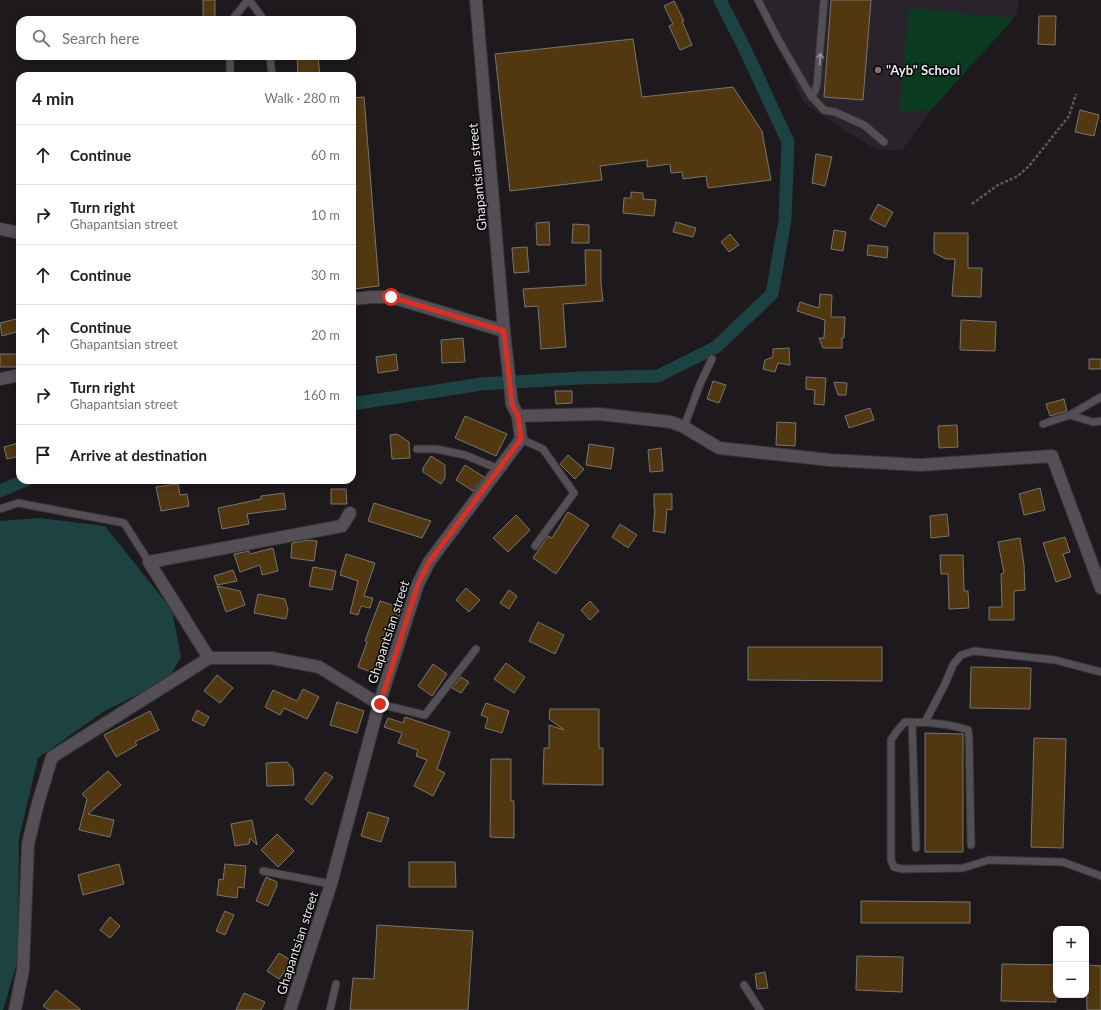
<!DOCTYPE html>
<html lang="en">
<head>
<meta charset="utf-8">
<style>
	:root { --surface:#fff; --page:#f6f6f6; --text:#202124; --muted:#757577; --line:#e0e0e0 }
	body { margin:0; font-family:Lato,sans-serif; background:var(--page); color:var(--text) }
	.controls { position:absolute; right:12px; bottom:12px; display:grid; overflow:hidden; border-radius:8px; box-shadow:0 2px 10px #0003 }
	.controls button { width:36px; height:36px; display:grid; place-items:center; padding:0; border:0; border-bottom:1px solid var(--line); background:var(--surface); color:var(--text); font:20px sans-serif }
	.stop { position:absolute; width:12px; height:12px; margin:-9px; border:3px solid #d93025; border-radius:50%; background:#fff }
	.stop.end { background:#d93025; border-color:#fff; box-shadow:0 1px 4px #0008 }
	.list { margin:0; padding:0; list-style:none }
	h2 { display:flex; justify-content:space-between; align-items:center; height:52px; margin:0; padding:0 16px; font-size:17px }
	h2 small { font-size:13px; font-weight:400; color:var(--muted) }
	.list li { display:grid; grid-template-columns:26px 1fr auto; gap:12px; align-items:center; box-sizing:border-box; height:60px; padding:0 16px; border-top:1px solid var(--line) }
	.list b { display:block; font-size:15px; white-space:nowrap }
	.list p { margin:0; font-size:13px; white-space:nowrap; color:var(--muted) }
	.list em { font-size:13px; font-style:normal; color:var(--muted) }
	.icon { flex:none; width:22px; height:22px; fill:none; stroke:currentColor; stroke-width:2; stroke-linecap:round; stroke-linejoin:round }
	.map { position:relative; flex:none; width:1101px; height:1010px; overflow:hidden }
	.search { position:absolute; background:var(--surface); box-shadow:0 2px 10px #0003; left:16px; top:16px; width:340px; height:44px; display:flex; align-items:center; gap:10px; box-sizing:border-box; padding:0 14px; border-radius:12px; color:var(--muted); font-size:15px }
	.panel { position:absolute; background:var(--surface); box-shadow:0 2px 10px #0003; left:16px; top:72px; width:340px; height:412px; border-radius:12px }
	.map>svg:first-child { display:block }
	.built { fill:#2a232b }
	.green { fill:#0a3b20 }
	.water { fill:#1c4242 }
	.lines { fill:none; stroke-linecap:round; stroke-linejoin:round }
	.canal { stroke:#1c4242; stroke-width:13 }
	.building { fill:#523811; stroke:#797570 }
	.lane-casing { stroke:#353335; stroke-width:9 }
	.street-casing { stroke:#353335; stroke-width:14 }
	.path { stroke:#5d595d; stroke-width:2.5; stroke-dasharray:3 2; stroke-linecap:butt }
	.lane { stroke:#544f54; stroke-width:7 }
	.street { stroke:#544f54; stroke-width:12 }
	.oneway { stroke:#999599 }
	.route { stroke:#d93025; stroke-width:5 }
	.education-dot { fill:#8d6e63; stroke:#060507; stroke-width:1.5 }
	.labels { text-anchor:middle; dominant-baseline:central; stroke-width:3; stroke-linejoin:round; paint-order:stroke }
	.poi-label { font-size:13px; font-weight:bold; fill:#eeebee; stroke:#060507; text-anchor:start }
	.street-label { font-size:13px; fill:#eeebee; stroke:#060507 }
</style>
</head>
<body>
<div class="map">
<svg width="1101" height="1010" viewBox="0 0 1101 1010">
	<rect width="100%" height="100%" fill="#1d191d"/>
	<path class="built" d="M753,0H1019L1016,16L935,105L902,150H878L848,133L804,103L774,37Z"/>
	<path class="green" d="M909,8L1014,18L931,110L899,111Z"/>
	<path class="water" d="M40,518L105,526L172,610L181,657L168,679L103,712L38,758L19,839L18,960L3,1010H0V521Z"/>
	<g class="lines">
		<path class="canal" d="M352,404L482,384L579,378L658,376L716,347L772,294L785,220L788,142L743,45L720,0
			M0,491L26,480"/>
	</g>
	<path class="building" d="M203,0H215V20H203Z
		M831,0H871L863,100L824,97Z
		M674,1L684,21H682L692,45L680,50L669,26L673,24L664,6Z
		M1039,16H1056L1055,45L1038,44Z
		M633,39L642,97L733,87L762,131L771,180L708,188L706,176L683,179L682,172L671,173L670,164L647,167V160L600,166L602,180L510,191L495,54Z
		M297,56H318L320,76H298Z
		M364,97L379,286L354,289L352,263V98Z
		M1080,110L1099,115L1094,136L1075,132Z
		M816,154L832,157L825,186L812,183Z
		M631,192L643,193V199L656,200L654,216L623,213L624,198H631Z
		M878,204L893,212L885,227L870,219Z
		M549,222L550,245H537L536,223Z
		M676,222L696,228L693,237L673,232Z
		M573,224L589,225V243H572Z
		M834,230L846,232L843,251L831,249Z
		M934,233H968V268H982L981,297L952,296L955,259H946L934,253Z
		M730,234L739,245L729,252L721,242Z
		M868,245L888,247L887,258L867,255Z
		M527,247L529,272L514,273L512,248Z
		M585,250H601V284L603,301L563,304L566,347L541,349L538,306L525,307L523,289L586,285Z
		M820,294L832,295L831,317H845L844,338H842V348H823L819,338H824L825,320L797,311L800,302L819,308Z
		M20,318V331L2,336L0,323Z
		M961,320L996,322L995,351L960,350Z
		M463,338L465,362L442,363L441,340Z
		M789,348L790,365L778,363L775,372L763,369L765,360L773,357V349Z
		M0,354H17V367H0Z
		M396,354L398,370L378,373L376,357Z
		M1089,359H1101V369H1089Z
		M806,377L826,378L824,405L814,404L815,390L806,389Z
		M713,381L726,385L719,403L707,399Z
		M834,382L847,383L846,395H838Z
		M555,391H572V403L556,404Z
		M1064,399L1067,411L1050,416L1046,404Z
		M870,408L874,420L849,428L845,416Z
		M465,416L507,434L496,456L455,438Z
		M777,422L796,423L795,446L776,445Z
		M957,425L958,447L939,448L938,426Z
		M397,434L409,442L410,458L392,459L390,435Z
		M18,443L20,456L7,459L4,447Z
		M589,444L614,448L611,469L586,465Z
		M661,448L663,471L650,472L648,450Z
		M568,455L584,469L575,479L560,464Z
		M431,456L445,465V478L441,484L423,472V468Z
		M465,465L484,477L473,491L456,480Z
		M178,484L180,495L187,494L189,506L161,511L156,487Z
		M1040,488L1045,510L1024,515L1019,494Z
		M331,489H346L347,504H331Z
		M284,493L286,509L247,514L249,524L222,529L218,508L261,499V496Z
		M654,494H672V510L667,509L665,533L653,531L655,509H654Z
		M374,503L431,521L422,538L368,521Z
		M568,512L589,525L556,574L533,558L548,536L552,538Z
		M947,514L949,536L931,538L930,516Z
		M516,515L530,530L508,552L493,538Z
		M620,524L637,535L628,548L612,537Z
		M1065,537L1070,552L1063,554L1071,577L1056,582L1043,543Z
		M1020,538L1024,565L1025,590L1014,591V620H989V607H1002L1001,574L1004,573L998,542Z
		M308,540L317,541L314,561L291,558L292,543Z
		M273,548L278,571L262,575L260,565L240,572L234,554L249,551L250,554Z
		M346,554L375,563L364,596L373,598L370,608L361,606L358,615L350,613L358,581L340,575Z
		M940,555H963L964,591H968L969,608L949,609L948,574H941Z
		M313,567L336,571L332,590L309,586Z
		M233,570L237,581L217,585L214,576Z
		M217,586L240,591L245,605L226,612Z
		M466,588L480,600L469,612L456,600Z
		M509,590L517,596L509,609L500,603Z
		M258,594L285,599L288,610L286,619L254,613Z
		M380,601L402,608L385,654H386L379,675L358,667L367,642L365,641Z
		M590,601L599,611L590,620L581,610Z
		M538,622L564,635L555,654L529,641Z
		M748,647H882V681L748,680Z
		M506,663L525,677L514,693L494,679Z
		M433,664L447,674L432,696L418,686Z
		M971,667L1031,668L1030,709L970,708Z
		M217,675L233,688L220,703L204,691Z
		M461,677L469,682L461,693L452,688Z
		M303,689L319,697L307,719L284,708L280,715L265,707L273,690L297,701Z
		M337,702L364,711L357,733L330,725Z
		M486,703L509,711L502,733L485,728L488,718L481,715Z
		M550,709H599V748H603V785L543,784L544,748H549V725L564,730L549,719Z
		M197,710L209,717L204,726L192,720Z
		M150,711L159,730L135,742L137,745L116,757L104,735Z
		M405,717L450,732L437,769L445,773L433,796L414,786L427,760L416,756L418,750L398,743L402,733L384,727L388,718L403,723Z
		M925,733L963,734V852H925Z
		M1034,738L1066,739L1063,848L1031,847Z
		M491,759H511V801H514V838L490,837Z
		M287,762L293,769L294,785L267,786L266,763Z
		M108,771L121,785L88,814L114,820L110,837L79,830L87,799L82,794Z
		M325,772L333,777L312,805L305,799Z
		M368,812L389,818L381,842L361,836Z
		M252,820L257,845L250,838L249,844L235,846L231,824Z
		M277,834L294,851L278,867L261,850Z
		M409,862H455L456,887H409Z
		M119,864L124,884L83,895L78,875Z
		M225,864L246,866L244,888L238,887L237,898L217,895L219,879L223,880Z
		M266,877L277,882V886L268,906L256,901Z
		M861,901L970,902V923H861Z
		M225,911L234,915L225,935L216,931Z
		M110,917L120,926L110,938L100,930Z
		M377,925L473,931L468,1010H350L353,978L374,979Z
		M279,953L292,961L279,979L267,971Z
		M857,956L903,957L902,992L856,990Z
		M1002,964L1056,965V1002L1001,1001Z
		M1086,965L1101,966V1010H1087Z
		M765,972L768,988L757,989L755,974Z
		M56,990L81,1010H49L43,1006Z
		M244,993L265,1002L261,1010H236Z"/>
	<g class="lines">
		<g class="lane-casing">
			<path id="lane" d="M249,0L264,20
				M758,0L779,41L811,96L824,110L835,112L864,125L884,142
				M232,20L248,0
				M270,56L272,76
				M230,76V56
				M811,96L815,91L817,84L824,0
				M1070,415L1093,422L1101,421
				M1043,424L1070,415L1101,397
				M684,427L700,384L712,359
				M521,439L543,449L574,493L535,546
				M417,449H436L465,455L499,469
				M0,509L18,503L124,523L149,562
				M379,704L425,715L476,649
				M912,722L916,848
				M925,722L945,684L953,665L961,655L974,651L1055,660L1101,672
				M971,845L969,738L968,730C948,723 926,722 905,722L897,731L891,740V860L894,867L902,869L963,868L989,860L1063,862L1101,876
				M263,871L331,884
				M744,985L760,1010
				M330,1010L336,984"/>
		</g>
		<g class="street-casing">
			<path id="street" d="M0,229L20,233
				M352,299L373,297H391L504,331
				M0,379L20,375
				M518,416L599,414L671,422L684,427L719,448L830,460L921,465L1052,456L1101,588
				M209,658L149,562L342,526L350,513
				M15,1010L23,970L28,844L38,803L52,757L209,658H271L319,667L379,704
				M290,1010L331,884L379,704L418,584L429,562L521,439L518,416L512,404L504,331L476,0"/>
		</g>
		<path class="path" d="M972,204L998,185L1018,176L1029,166L1069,116L1076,94"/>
		<use href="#lane" class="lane"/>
		<use href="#street" class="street"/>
	</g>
	<defs><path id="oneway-shaft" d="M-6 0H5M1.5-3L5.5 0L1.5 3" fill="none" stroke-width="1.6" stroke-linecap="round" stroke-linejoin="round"/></defs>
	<use class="oneway" href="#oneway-shaft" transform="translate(820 59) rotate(-85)"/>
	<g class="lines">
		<path class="route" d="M380,704L418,584L429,562L521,439L518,416L512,404L504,331L391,297"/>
	</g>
	<circle class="education-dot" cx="878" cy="70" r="4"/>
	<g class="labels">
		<g class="poi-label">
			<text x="886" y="70">"Ayb" School</text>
		</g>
		<g class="street-label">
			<text transform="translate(477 177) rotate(-95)">Ghapantsian street</text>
			<text transform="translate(388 632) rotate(-72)">Ghapantsian street</text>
			<text transform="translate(297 943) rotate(-72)">Ghapantsian street</text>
		</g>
	</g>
</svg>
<div class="controls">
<button>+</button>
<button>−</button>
</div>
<div class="stop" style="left:391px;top:297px"></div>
<div class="stop end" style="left:380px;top:704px"></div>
<div class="search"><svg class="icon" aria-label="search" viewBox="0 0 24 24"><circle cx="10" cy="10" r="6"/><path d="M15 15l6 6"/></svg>Search here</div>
<section class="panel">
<h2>4 min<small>Walk · 280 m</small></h2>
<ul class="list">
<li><svg class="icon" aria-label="ahead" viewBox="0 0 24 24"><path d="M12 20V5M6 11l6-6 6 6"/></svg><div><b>Continue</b></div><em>60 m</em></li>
<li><svg class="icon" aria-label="right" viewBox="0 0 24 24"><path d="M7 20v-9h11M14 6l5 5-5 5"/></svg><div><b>Turn right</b><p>Ghapantsian street</p></div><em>10 m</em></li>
<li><svg class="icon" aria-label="ahead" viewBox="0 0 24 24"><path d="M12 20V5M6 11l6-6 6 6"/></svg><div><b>Continue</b></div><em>30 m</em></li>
<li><svg class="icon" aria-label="ahead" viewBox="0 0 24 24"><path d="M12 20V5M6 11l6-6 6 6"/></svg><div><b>Continue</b><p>Ghapantsian street</p></div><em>20 m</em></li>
<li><svg class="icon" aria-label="right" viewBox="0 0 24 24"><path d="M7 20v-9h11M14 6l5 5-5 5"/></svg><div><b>Turn right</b><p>Ghapantsian street</p></div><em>160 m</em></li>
<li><svg class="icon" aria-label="arrive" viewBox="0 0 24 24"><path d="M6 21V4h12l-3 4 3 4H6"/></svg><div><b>Arrive at destination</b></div></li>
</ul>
</section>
</div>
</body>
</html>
